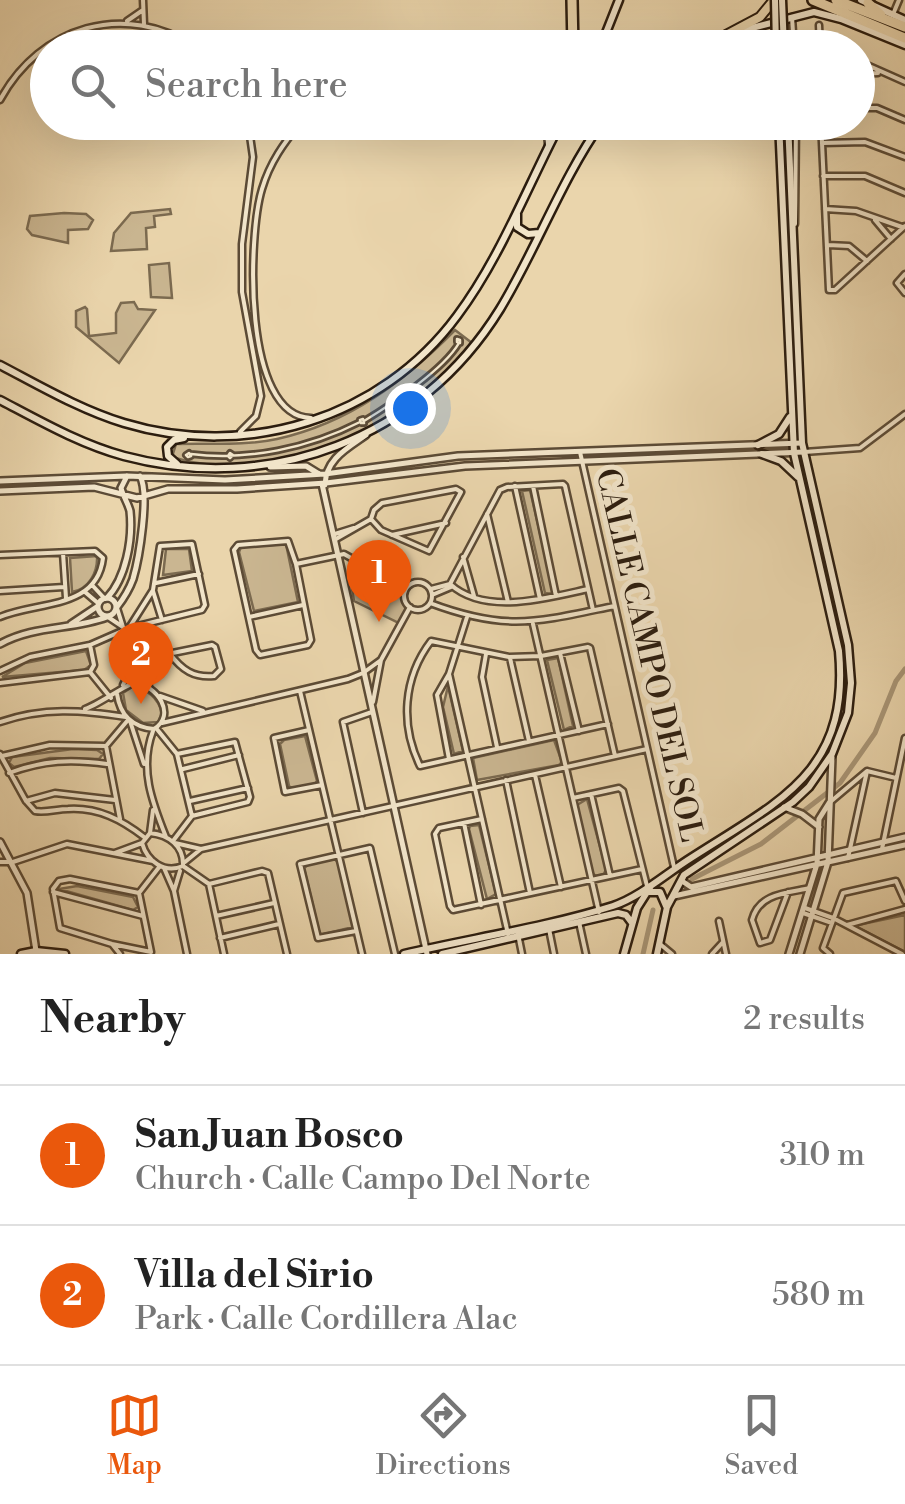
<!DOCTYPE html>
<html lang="en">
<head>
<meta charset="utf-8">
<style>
	:root { --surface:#fff; --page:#f2f2f2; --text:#222; --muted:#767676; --line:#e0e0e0; --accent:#ea580c }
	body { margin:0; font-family:"Libre Bodoni",serif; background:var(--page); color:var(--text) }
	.you { position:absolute; left:410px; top:408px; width:35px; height:35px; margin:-25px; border:8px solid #fff; border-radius:50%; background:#1a73e8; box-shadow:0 0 0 15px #1a73e833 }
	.badge { display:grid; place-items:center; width:65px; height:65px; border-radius:50%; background:var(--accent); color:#fff; font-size:32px; font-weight:700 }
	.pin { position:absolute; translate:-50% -82px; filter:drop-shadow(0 2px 5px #0008) }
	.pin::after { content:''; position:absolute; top:52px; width:35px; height:30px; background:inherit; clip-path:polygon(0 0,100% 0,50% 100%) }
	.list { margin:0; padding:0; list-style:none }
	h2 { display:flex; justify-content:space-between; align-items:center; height:130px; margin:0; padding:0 40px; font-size:42px }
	h2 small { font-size:32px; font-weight:400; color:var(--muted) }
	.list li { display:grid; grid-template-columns:65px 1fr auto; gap:30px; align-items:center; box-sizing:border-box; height:140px; padding:0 40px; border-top:2px solid var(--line) }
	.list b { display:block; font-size:38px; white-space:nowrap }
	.list p { margin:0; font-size:32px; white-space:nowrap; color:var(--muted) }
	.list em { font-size:32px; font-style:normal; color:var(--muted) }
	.icon { flex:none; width:55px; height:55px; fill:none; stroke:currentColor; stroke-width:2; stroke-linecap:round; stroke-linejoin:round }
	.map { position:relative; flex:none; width:905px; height:954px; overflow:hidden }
	.search { position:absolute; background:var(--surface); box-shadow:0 10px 40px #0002; left:30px; right:30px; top:30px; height:110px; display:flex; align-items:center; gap:25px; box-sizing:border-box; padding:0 35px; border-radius:55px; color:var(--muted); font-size:38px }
	.sheet { height:410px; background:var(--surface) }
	nav { display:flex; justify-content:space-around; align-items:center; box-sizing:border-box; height:140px; border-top:2px solid var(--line); background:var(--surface); font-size:28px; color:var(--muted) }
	nav a { display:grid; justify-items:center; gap:5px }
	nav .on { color:var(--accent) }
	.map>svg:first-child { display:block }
	.green { fill:#cab691; stroke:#7b6a50; stroke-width:2.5 }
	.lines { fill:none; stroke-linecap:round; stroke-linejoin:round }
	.canal { stroke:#a99677; stroke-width:5 }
	.pedestrian-casing { stroke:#5c4b36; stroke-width:8 }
	.minor-casing { stroke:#5c4b36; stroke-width:9 }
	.tertiary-casing { stroke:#5c4b36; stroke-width:10 }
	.secondary-casing { stroke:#2c1d0f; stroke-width:11 }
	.primary-casing { stroke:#2c1d0f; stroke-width:12 }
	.trunk-casing { stroke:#2c1d0f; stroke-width:14 }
	.pedestrian { stroke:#f1e4c9; stroke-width:2.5 }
	.minor { stroke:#f1e4c9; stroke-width:4 }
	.tertiary { stroke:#f1e4c9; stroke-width:5 }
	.secondary { stroke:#f1e4c9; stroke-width:6 }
	.primary { stroke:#ead5ac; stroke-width:8 }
	.trunk { stroke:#ead5ac; stroke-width:9 }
	.secondary-bridge-casing { stroke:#2c1d0f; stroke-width:11; stroke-linecap:butt }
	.secondary-bridge { stroke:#f1e4c9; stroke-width:6 }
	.labels { text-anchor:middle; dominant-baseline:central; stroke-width:10; stroke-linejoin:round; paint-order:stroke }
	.street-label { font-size:32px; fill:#2c1d0f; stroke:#f1e4c9 }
</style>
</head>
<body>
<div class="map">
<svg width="905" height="954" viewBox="0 0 905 954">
	<rect width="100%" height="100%" fill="#ead5ac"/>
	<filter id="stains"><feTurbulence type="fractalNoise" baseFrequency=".002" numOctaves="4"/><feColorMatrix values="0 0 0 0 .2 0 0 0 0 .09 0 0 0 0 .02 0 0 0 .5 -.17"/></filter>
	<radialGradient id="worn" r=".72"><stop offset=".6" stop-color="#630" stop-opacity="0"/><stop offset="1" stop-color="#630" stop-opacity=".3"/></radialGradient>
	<path class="green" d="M170,209L171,214L154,216L155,227L146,228L147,249L111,251L114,233L131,213Z
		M64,213L86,214L93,220L88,229L68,230V243L32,235L27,229L30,216Z
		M169,263L172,298L151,297L149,265Z
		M134,302L138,309L155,310L119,363L76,327V311L85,307L87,309L89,336L116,333V313L121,303Z
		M455,330L472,343C416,411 350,450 263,462C231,467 204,467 172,457L176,444C209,443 245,446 277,439C349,423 405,381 455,330Z
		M530,490L553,590V594L545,593L522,491Z
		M286,544L298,602L254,611L239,552L241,547Z
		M166,549H189L192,571L163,575Z
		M97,556C98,572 89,589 72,592L70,558Z
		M354,566L362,575L401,594L406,611L399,623L354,601L349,571Z
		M86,651L91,665L84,670L2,677L25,663Z
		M558,658L573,726L564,730L547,660Z
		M448,686L463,751L454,754L443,707Z
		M132,687C147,689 158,698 162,713L158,722L143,723L126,710L123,693Z
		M305,736L317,781L315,784L292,788L289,786L280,744L284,740Z
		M554,740L562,762L559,765L477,780L473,758Z
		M73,749L97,750L103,754L99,759L50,758L14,767L9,763L12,757Z
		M587,799L606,869L604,874L597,876L593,874L577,805Z
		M479,825L496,894L487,899L469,829L470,826Z
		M333,858L338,862L353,927L320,935L304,868L310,863Z
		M77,886L133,897L138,907L133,910L59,889Z
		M905,915V952L857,927L858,925Z"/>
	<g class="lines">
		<path class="canal" d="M692,879L761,844L840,783L875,733L896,681L905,669
			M643,954L653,910"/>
		<g class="pedestrian-casing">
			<path id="pedestrian" d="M457,339L460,340V343L457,342Z
				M363,419L364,423H361L360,420Z
				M364,421C392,404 444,369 459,343
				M189,453L191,456L188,457L186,455Z
				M230,453L233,455L230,458L228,456Z
				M191,454C248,461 309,448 360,422"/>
		</g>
		<g class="minor-casing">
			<path id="minor" d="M143,0L144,24
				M894,12L899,0
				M792,17L794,48
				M127,21L143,10
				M819,25L820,48
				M794,44H820L827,48
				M858,61L905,82
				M858,74L878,73
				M0,100C40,26 125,0 197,48
				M858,108H877L905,120
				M261,122L277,127L296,122
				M301,122C284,143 270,162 262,189C248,235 242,417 311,418
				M540,122L547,133L548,145
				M821,122L829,290H835L905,226
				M823,143L865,142L905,157
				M823,176H865L905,193
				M825,209L856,211L902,227
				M875,220L891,239
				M795,224L796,122
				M828,245L849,246L867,261
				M905,274L897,283L905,293
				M240,432L256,416L261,396L242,292V244L253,157L248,122
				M580,452L674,867
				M804,452L860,448L905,414
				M515,486L540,599
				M533,486L556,596
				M487,514L508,602
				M335,534L354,528
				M392,535L446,523
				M336,539L371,519L374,510L382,503L456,489L461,492L429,551L381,530L371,519
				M63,553L66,598
				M0,555L95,551L103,558C97,610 37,601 0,617
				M463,557L474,596
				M296,564L311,640L308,645L260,655L256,650L234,550L238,545L288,541L296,564L344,554L406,589
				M404 596a14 14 0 1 1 28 0a14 14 0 1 1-28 0Z
				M156,583L199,574
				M92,585L105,599
				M431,589L450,584
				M588,589C547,598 485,616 450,584L500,490L507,487L563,484L565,486L593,610
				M0,591L64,587
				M153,591L162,620
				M85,592L99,604
				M432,595L451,587
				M430,603C507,632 537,622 614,606
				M117,608L134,662L149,686
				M108,617L123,627
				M249,617L303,605
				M533,624L599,912
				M90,645L94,665L90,672
				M560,653L579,731
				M486,654L482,677L497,747
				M510,658L529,741
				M133,661L212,645L215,647L221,669L214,676C194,678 182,670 170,654
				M0,671L30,657L90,645L129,628L202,610L205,605L192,544L160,546L153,590L129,628
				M90,672L111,698
				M449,674L508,934
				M0,683L90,672
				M123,685L134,662
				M300,691L362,954
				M160,696L203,711
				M373,702L381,660L410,607
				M85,709C98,705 128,683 135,683C157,685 177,715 154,729C132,727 120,715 117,694
				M130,721L144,764
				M0,722C44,707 81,710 126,717
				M162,723L348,679L363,673L381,660
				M608,724L420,766C400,725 403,678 431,641L509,657L541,656L588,647L590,648L615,756
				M156,728L177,754L192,816L173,841
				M309,730L274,738L285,792L322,785
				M153,731C139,768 152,802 166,837
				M0,754L26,801L35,811C46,813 57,809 68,809C98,807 122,820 144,837
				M177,754L235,742L250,797L248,802L192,816
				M2,756L50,745L106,746
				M449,759L437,695L449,674L467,617
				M183,769L239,755
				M867,771L896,778
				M9,773C44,760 71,759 107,764
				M535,775L561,887
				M506,780L530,893
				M591,794L610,876
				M573,798L619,788L623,791L647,886
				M26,801L55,793L115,800
				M190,801L248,788
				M829,803L867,771
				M363,813L343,722L372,712
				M120,819L106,746L128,720
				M482,819L439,828L435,834L450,906L453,910L642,869
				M464,823L481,905
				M150,833L153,810
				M175,843L201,849L647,749
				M882,849L905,738
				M115,853L142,843L150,833C169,835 184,846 183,866C164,874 147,861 142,843
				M848,858L867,771
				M0,862H13L67,844L153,861
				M185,862L201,849
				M183,866L209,884L262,871L268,873L287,954
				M164,868L174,891L187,954
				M209,884L224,954
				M174,891L180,871
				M53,892L143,916
				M788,892L770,940L760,943L752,920C759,893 787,893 810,888
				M139,893L151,952
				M805,908L833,918L902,954
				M803,913L832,923
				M216,916L274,903
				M719,921L726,954
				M579,922L586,954
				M847,925L905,909
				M549,929L554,954
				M356,931L318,938L300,864L370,848L395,954
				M518,934L522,954
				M220,938L279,924
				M112,944L120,954
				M660,944L672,954
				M151,952L112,944L60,928L53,889L59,881L70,879L139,893L160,866
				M712,954L723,942
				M830,954L823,948L843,893L896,881L905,901"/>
		</g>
		<g class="tertiary-casing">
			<path id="tertiary" d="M270,467L306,466L319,474
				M0,481L127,476L225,480L325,474L458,456L802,443
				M322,484L427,954
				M325,485C326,459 346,449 366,435
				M0,491L94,487L137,498L168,489H237L326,483L465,466L804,452
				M98 607a9 9 0 1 1 18 0a9 9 0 1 1-18 0Z
				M107,598C126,578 133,539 130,511C128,503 123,496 121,488L127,476
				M117,607C124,598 129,590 133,579C139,559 150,493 140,476
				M71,624L98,606
				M0,644C34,625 72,630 107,617
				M784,807L802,814L819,827
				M0,842L27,893L36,951
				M682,881L691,887L905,837
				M674,896L905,845
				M789,954L817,864L819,819L829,803
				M800,954L828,862L832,757"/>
		</g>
		<g class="secondary-casing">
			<path id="secondary" d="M861,0L905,20
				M740,31L814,12L841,19L905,45
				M600,48L619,0
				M697,48L728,34
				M517,214V227L528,234L539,233
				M0,365C40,386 81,410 124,423C246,460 381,419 457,316C499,260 526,190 558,128
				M0,400C40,421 80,444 124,456C270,495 420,439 500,309C537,248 561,180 602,122
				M758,445L779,434L790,417
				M762,454L781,461L798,477
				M177,464L168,456L167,447L174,440L184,438
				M648,892H660L666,906
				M21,954L36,951L65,954
				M404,954C473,938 546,927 613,906C640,897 667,873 691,858C781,800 850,772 839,651L794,453L779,122
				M442,954L618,913L626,915L632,923
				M624,954L637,908L651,886
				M657,954L667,907L684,875L793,802L809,787L832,754L848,713L851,683L848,645L802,443L788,122"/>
		</g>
		<g class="primary-casing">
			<path id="primary" d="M726,35L760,17L774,0"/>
		</g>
		<g class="trunk-casing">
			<path id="trunk" d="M572,0L573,48
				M813,0L905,38
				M836,0L905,27
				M868,3L881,15
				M557,130L559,122"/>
		</g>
		<use href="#pedestrian" class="pedestrian"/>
		<use href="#minor" class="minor"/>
		<use href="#tertiary" class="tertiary"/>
		<use href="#secondary" class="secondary"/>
		<use href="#primary" class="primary"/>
		<use href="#trunk" class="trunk"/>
		<g class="secondary-bridge-casing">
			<path id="secondary-bridge" d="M775,0L776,48
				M782,0L784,48"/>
		</g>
		<use href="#secondary-bridge" class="secondary-bridge"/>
	</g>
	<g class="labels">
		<g class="street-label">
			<text transform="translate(649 655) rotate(77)">CALLE CAMPO DEL SOL</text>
		</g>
	</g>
	<rect width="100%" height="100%" filter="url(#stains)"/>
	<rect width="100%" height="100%" fill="url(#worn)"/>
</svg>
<div class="you"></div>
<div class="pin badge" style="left:379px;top:622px">1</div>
<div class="pin badge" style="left:141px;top:704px">2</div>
<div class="search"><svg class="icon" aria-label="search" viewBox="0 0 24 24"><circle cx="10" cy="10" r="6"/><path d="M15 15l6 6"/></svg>Search here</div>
</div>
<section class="sheet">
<h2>Nearby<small>2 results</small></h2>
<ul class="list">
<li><span class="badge">1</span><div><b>San Juan Bosco</b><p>Church · Calle Campo Del Norte</p></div><em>310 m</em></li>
<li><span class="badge">2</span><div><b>Villa del Sirio</b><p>Park · Calle Cordillera Alac</p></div><em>580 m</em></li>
</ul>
</section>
<nav>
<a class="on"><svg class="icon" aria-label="map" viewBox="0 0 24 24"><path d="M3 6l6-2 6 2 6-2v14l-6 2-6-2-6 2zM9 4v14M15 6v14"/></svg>Map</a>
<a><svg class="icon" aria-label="directions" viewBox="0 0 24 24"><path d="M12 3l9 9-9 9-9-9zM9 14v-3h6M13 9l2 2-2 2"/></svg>Directions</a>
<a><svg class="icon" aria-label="saved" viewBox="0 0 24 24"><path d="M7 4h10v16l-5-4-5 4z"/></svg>Saved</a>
</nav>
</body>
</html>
